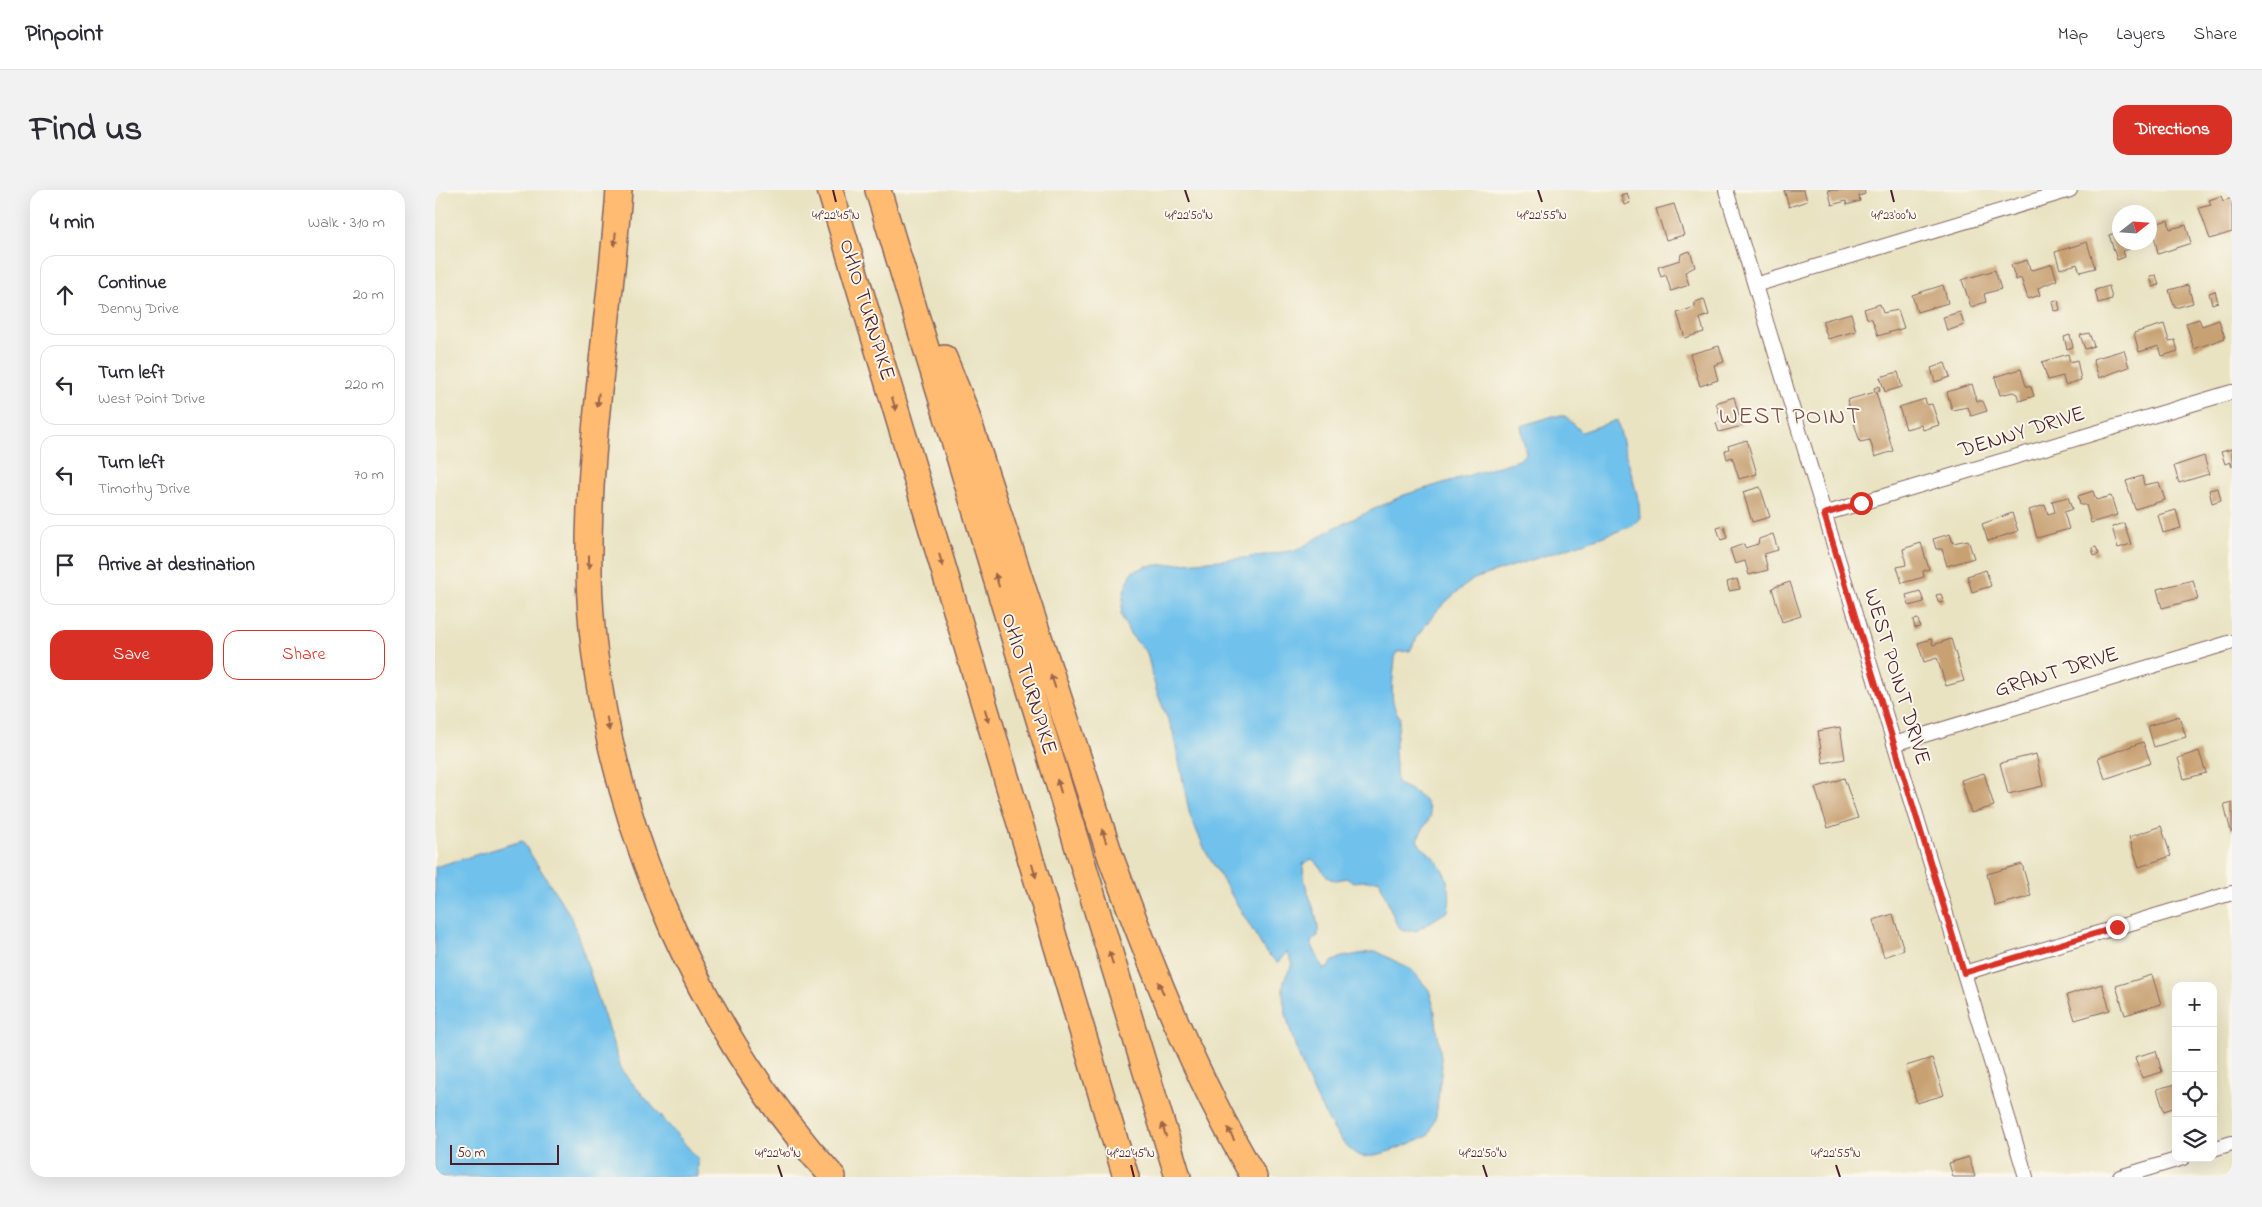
<!DOCTYPE html>
<html lang="en">
<head>
<meta charset="utf-8">
<style>
	:root { --surface:#fff; --page:#f2f2f3; --text:#2b2b33; --muted:#7c7c81; --line:#e1e1e2; --accent:#d93025 }
	body { margin:0; font-family:"Indie Flower",sans-serif; background:var(--page); color:var(--text) }
	.controls { position:absolute; right:15px; bottom:15px; display:grid; overflow:hidden; border-radius:10px; box-shadow:0 5px 20px #0002 }
	.controls button { width:45px; height:45px; display:grid; place-items:center; padding:0; border:0; border-bottom:1px solid var(--line); background:var(--surface); color:var(--text); font:25px sans-serif }
	.compass { position:absolute; left:1677px; top:15px; width:45px; height:45px; border-radius:50%; background:var(--surface); box-shadow:0 5px 20px #0002; rotate:73deg }
	.scale { position:absolute; left:15px; bottom:12px; width:109px; box-sizing:border-box; padding-left:5px; border:2px solid #4a1f2b; border-top:0; font-size:14px; line-height:18px; white-space:nowrap; color:#4a1f2b; -webkit-text-stroke:4px #fbf7ec; paint-order:stroke }
	.stop { position:absolute; width:15px; height:15px; margin:-11px; border:4px solid #d93025; border-radius:50%; background:#fff }
	.stop.end { background:#d93025; border-color:#fff; box-shadow:0 1px 5px #0008 }
	.list { margin:0; padding:0; list-style:none }
	h2 { display:flex; justify-content:space-between; align-items:center; height:65px; margin:0; padding:0 20px; font-size:21px }
	h2 small { font-size:16px; font-weight:400; color:var(--muted) }
	.list li { display:grid; grid-template-columns:32px 1fr auto; gap:15px; align-items:center; box-sizing:border-box; height:80px; margin:0 10px 10px; padding:0 10px; border:1px solid var(--line); border-radius:15px }
	.list b { display:block; font-size:19px; white-space:nowrap }
	.list p { margin:0; font-size:16px; white-space:nowrap; color:var(--muted) }
	.list em { font-size:16px; font-style:normal; color:var(--muted) }
	.actions { display:flex; gap:10px; padding:15px 20px }
	.actions a { flex:1; padding:11px 0; border:1px solid var(--accent); border-radius:15px; text-align:center; font-size:18px; color:var(--accent) }
	.actions .main { background:var(--accent); color:#fff }
	.icon { flex:none; width:28px; height:28px; fill:none; stroke:currentColor; stroke-width:2; stroke-linecap:round; stroke-linejoin:round }
	.map { position:relative; flex:none; width:1797px; height:987px; overflow:hidden; border-radius:15px }
	header { display:flex; align-items:center; gap:30px; box-sizing:border-box; height:70px; padding:0 25px; background:var(--surface); border-bottom:1px solid var(--line) }
	header strong { font-size:24px }
	nav { display:flex; gap:28px; margin-inline-start:auto; font-size:18px }
	.intro { display:flex; align-items:center; justify-content:space-between; box-sizing:border-box; height:120px; padding:0 30px }
	h1 { margin:0; font-size:35px }
	.button { padding:12px 22px; border-radius:15px; background:var(--accent); color:#fff; font-size:18px; font-weight:700 }
	main { display:flex; gap:30px; padding:0 30px }
	aside { flex:1; background:var(--surface); border-radius:15px; box-shadow:0 5px 20px #0002 }
	.map>svg:first-child { display:block }
	.water { fill:#70c1ec; stroke:#5d708c }
	.building { fill:#c8a173 }
	.lines { fill:none; stroke-linecap:round; stroke-linejoin:round }
	.street-casing { stroke:#826460; stroke-width:16 }
	.highway-casing { stroke:#826460; stroke-width:28 }
	.street { stroke:#fff; stroke-width:14 }
	.highway { stroke:#febb71; stroke-width:25 }
	.oneway { fill:#9b654a }
	.route { stroke:#d93025; stroke-width:6 }
	.ticks { fill:none; stroke:#4a1f2b; stroke-width:2 }
	.labels { text-anchor:middle; dominant-baseline:central; stroke-width:4; stroke-linejoin:round; paint-order:stroke }
	.street-label { font-size:22px; fill:#4a1f2b; stroke:#fbf7ec }
	.neighbourhood-label { font-size:24px; letter-spacing:1px; fill:#764c44; stroke:#fbf7ec }
	.ticks-label { font-size:12px; text-anchor:middle; fill:#4a1f2b; stroke:#fbf7ec; stroke-width:4; stroke-linejoin:round; paint-order:stroke }
</style>
</head>
<body>
<header>
<strong>Pinpoint</strong>
<nav><a>Map</a><a>Layers</a><a>Share</a></nav>
</header>
<div class="intro"><h1>Find us</h1><a class="button">Directions</a></div>
<main>
<aside>
<h2>4 min<small>Walk · 310 m</small></h2>
<ul class="list">
<li><svg class="icon" aria-label="ahead" viewBox="0 0 24 24"><path d="M12 20V5M6 11l6-6 6 6"/></svg><div><b>Continue</b><p>Denny Drive</p></div><em>20 m</em></li>
<li><svg class="icon" aria-label="left" viewBox="0 0 24 24"><path d="M17 20v-9H6M10 6l-5 5 5 5"/></svg><div><b>Turn left</b><p>West Point Drive</p></div><em>220 m</em></li>
<li><svg class="icon" aria-label="left" viewBox="0 0 24 24"><path d="M17 20v-9H6M10 6l-5 5 5 5"/></svg><div><b>Turn left</b><p>Timothy Drive</p></div><em>70 m</em></li>
<li><svg class="icon" aria-label="arrive" viewBox="0 0 24 24"><path d="M6 21V4h12l-3 4 3 4H6"/></svg><div><b>Arrive at destination</b></div></li>
</ul>
<div class="actions"><a class="main">Save</a><a>Share</a></div>
</aside>
<div class="map">
<svg width="1797" height="987" viewBox="0 0 1797 987">
	<rect width="100%" height="100%" fill="#fbf7ec"/>
	<filter id="ink" filterUnits="userSpaceOnUse"><feTurbulence type="fractalNoise" baseFrequency=".02" numOctaves="2"/><feDisplacementMap in="SourceGraphic" scale="10" xChannelSelector="R" yChannelSelector="G"/><feConvolveMatrix kernelMatrix="1 2 1 2 8 2 1 2 1" color-interpolation-filters="sRGB"/></filter>
	<filter id="wash" filterUnits="userSpaceOnUse"><feTurbulence type="fractalNoise" baseFrequency=".0096" numOctaves="4" result="noise"/><feDisplacementMap in="SourceGraphic" scale="20" xChannelSelector="R" yChannelSelector="G"/><feGaussianBlur stdDeviation="1.12" result="paint"/><feColorMatrix in="noise" values="0 0 0 0 0 0 0 0 0 0 0 0 0 0 0 0 0 1.4 0 .05"/><feComposite in="paint" operator="in"/></filter>
	<g filter="url(#wash)">
		<rect width="100%" height="100%" fill="#e9e3c2"/>
		<path class="water" d="M1118,226H1130L1147,242L1182,230L1204,312L1205,328L1197,336L1178,343L1039,389C1012,408 989,431 975,461L962,462L960,468C959,487 952,512 965,527L960,560L962,593C979,603 991,603 996,626L982,649C985,657 988,658 994,663C1011,678 1018,700 1013,721L981,741H968L961,733L944,690L917,692L911,688C888,695 892,681 877,669L868,674C867,701 885,721 883,746L878,749L876,753L888,778H893L897,772L907,767L941,761L977,780L994,800L999,816L1007,876L1001,926L994,945C981,951 939,970 926,966C894,958 845,831 848,798C849,788 853,781 858,774L852,762L842,773L830,761L772,664L755,626L738,542L721,500L712,463L695,444L686,425L689,401L697,382L712,376L809,368L862,360L899,338L969,305L1084,270L1091,264L1086,236Z
			M87,651L137,728L187,881L263,969V987H0V677Z"/>
		<g id="blocks">
			<path class="building" d="M1349,0H1369L1372,11L1354,17Z
				M1393,0H1429L1430,4L1424,6L1425,11L1412,15L1411,11L1397,15Z
				M1192,3L1195,13L1189,15L1186,5Z
				M1786,6L1788,11L1797,8V42L1775,49L1764,18L1776,15L1774,10Z
				M1239,14L1249,45L1231,50L1221,19Z
				M1733,30L1735,39L1751,35L1756,53L1723,64L1717,35Z
				M1684,42V52H1707L1708,55L1688,61L1690,67L1682,70L1674,45Z
				M1652,52L1660,78L1645,82L1642,74L1625,79L1620,62Z
				M1255,61L1260,77L1250,82L1254,95L1236,101L1231,85L1226,87L1223,77L1245,70L1246,64Z
				M1592,70L1595,79L1598,80L1617,74L1622,90L1603,98L1605,105L1593,109L1586,88L1581,90L1576,75Z
				M1560,80L1566,99L1549,104L1551,112L1536,117L1527,90Z
				M1721,85L1724,95L1718,97L1715,86Z
				M1508,95L1513,113L1482,122L1477,105Z
				M1753,95L1758,113L1740,118L1734,100Z
				M1674,96L1677,109L1663,113L1660,100Z
				M1780,101L1783,112L1777,114L1774,103Z
				M1269,109L1274,125L1265,128L1269,142L1250,148L1242,123L1260,117V112Z
				M1623,110L1625,120L1619,121L1617,111Z
				M1445,114L1448,123L1463,120L1469,138L1443,146L1437,129L1432,128L1429,119Z
				M1525,122L1529,135L1512,141L1508,127Z
				M1416,123L1421,141L1393,149L1387,131Z
				M1764,129L1767,136L1784,130L1790,148L1759,159L1751,133Z
				M1729,134L1734,151L1740,150L1743,161L1727,166L1724,156L1704,162L1699,143Z
				M1654,143L1659,156L1650,159L1645,145Z
				M1635,145L1638,157L1632,159L1629,147Z
				M1284,156L1289,172L1279,175L1283,190L1265,196L1255,164Z
				M1689,160L1694,177L1664,188L1658,169Z
				M1633,164L1635,172L1642,170L1646,190L1630,195L1628,186L1613,190L1607,172Z
				M1510,173L1515,187L1500,192L1496,178Z
				M1586,179L1591,196L1596,197L1599,206L1584,211L1582,204L1578,202L1565,205L1560,187Z
				M1463,182L1467,197L1450,202L1445,187Z
				M1537,194L1542,211H1548L1552,221L1536,226L1533,217L1517,220L1512,202Z
				M1444,196L1445,201L1441,202L1458,261L1440,267L1435,250L1425,252L1412,210L1440,202L1439,198Z
				M1299,207L1307,236L1284,242L1281,233L1287,231L1281,213Z
				M1490,209L1492,215L1497,214L1504,235L1488,240L1486,235L1471,239L1464,217Z
				M1312,250L1322,284L1304,289L1297,267L1292,269L1290,261L1294,259L1293,256Z
				M1797,259V277L1795,272L1790,274L1786,262Z
				M1769,266L1774,284L1744,293L1739,276Z
				M1707,286L1709,295L1724,292L1730,310L1700,319L1691,291Z
				M1325,297L1335,327L1317,332L1308,302Z
				M1783,298L1786,310L1777,313L1774,300Z
				M1658,301L1661,310L1676,306L1682,325L1656,333L1651,315H1645L1643,306Z
				M1633,307L1637,319L1629,322L1634,339L1602,348L1594,320L1610,315L1613,324L1620,322L1617,311Z
				M1741,320L1746,338L1728,343L1723,325Z
				M1577,323L1583,341L1553,351L1547,334Z
				M1689,333L1696,354L1683,358L1677,337Z
				M1289,336L1292,348L1286,350L1282,338Z
				M1338,344L1343,360L1329,364L1333,380L1314,385L1310,371L1300,374L1295,359L1309,354L1310,358L1323,354L1324,349Z
				M1515,344L1518,353L1533,350L1539,368L1512,376L1507,359H1501L1498,349Z
				M1486,353L1494,379L1488,381L1489,387L1467,393L1462,377L1471,375L1468,359Z
				M1661,357L1664,364L1659,366L1657,358Z
				M1551,380L1556,396L1537,402L1532,386Z
				M1302,389L1305,399L1294,401L1292,392Z
				M1758,390L1763,409L1727,418L1722,399Z
				M1355,392L1366,426L1347,432L1337,398Z
				M1485,401L1489,412L1474,416L1471,405Z
				M1506,404L1509,412L1504,413L1501,405Z
				M1483,429L1485,437L1480,438L1478,430Z
				M1496,449L1498,455L1516,449L1529,491L1511,496L1502,468L1489,472L1483,453Z
				M1744,526L1751,547L1719,557L1713,536Z
				M1405,537L1410,569L1388,573L1383,541Z
				M1708,552L1716,573L1670,589L1663,568Z
				M1764,561L1771,583L1749,589L1743,568Z
				M1601,564L1608,596L1573,604L1565,573Z
				M1549,583L1559,616L1536,623L1526,590Z
				M1409,588L1423,628L1393,638L1380,598Z
				M1797,612V642H1796L1789,614Z
				M1726,636L1736,666L1704,677L1694,647Z
				M1587,674L1596,706L1560,716L1552,684Z
				M1458,724L1469,760L1449,767L1438,730Z
				M1717,785L1726,814L1690,825L1681,796Z
				M1667,794L1675,820L1640,830L1632,805Z
				M1721,861L1727,882L1707,888L1700,867Z
				M1497,868L1509,905L1482,913L1471,876Z
				M1741,894V917L1729,921L1722,899Z
				M1534,967L1540,987H1518L1514,973Z"/>
		</g>
	</g>
	<g filter="url(#ink)">
		<use href="#blocks" fill-opacity="0" stroke="#826460" stroke-width="1"/>
		<g class="lines">
			<g class="street-casing">
				<path id="street" d="M1291,0L1591,987
					M1320,95L1635,0
					M1389,324L1797,202
					M1459,554L1797,452
					M1529,783L1797,703
					M1778,959L1797,953
					M1685,987L1748,968"/>
			</g>
			<g class="highway-casing">
				<path id="highway" d="M184,0C175,128 152,255 154,383C158,596 255,831 398,987
					M395,0L691,987
					M443,0L743,987
					M509,168L529,217L676,668C716,777 760,886 819,987"/>
			</g>
			<use href="#street" class="street"/>
			<use href="#highway" class="highway"/>
		</g>
		<defs><path id="oneway-solid" d="M-6-.8H1V-3.2L6.5 0L1 3.2V.8H-6Z" transform="scale(1.25)"/></defs>
		<g class="oneway">
			<use href="#oneway-solid" transform="translate(180 49) rotate(96)"/>
			<use href="#oneway-solid" transform="translate(163 210) rotate(95)"/>
			<use href="#oneway-solid" transform="translate(459 214) rotate(73)"/>
			<use href="#oneway-solid" transform="translate(506 370) rotate(73)"/>
			<use href="#oneway-solid" transform="translate(154 372) rotate(90)"/>
			<use href="#oneway-solid" transform="translate(562 390) rotate(-107)"/>
			<use href="#oneway-solid" transform="translate(618 491) rotate(-108)"/>
			<use href="#oneway-solid" transform="translate(552 526) rotate(73)"/>
			<use href="#oneway-solid" transform="translate(173 534) rotate(80)"/>
			<use href="#oneway-solid" transform="translate(624 596) rotate(-107)"/>
			<use href="#oneway-solid" transform="translate(669 646) rotate(-108)"/>
			<use href="#oneway-solid" transform="translate(599 681) rotate(73)"/>
			<use href="#oneway-solid" transform="translate(676 768) rotate(-107)"/>
			<use href="#oneway-solid" transform="translate(726 798) rotate(-113)"/>
			<use href="#oneway-solid" transform="translate(729 940) rotate(-107)"/>
			<use href="#oneway-solid" transform="translate(796 944) rotate(-117)"/>
		</g>
	</g>
	<g class="lines" filter="url(#ink)">
		<path class="route" d="M1426,313L1389,324L1529,783L1682,737"/>
	</g>
	<path class="ticks" d="M398,0L401,12M750,0L754,12M1103,0L1107,12M1456,0L1459,12M343,975L347,987M696,975L699,987M1048,975L1052,987M1401,975L1405,987"/>
	<g class="labels">
		<g class="street-label">
			<text transform="translate(431 120) rotate(73)">OHIO TURNPIKE</text>
			<text transform="translate(1587 243) rotate(-17)">DENNY DRIVE</text>
			<text transform="translate(1622 483) rotate(-17)">GRANT DRIVE</text>
			<text transform="translate(1461 487) rotate(73)">WEST POINT DRIVE</text>
			<text transform="translate(593 494) rotate(73)">OHIO TURNPIKE</text>
		</g>
		<g class="neighbourhood-label">
			<text x="1355" y="227">WEST POINT</text>
		</g>
	</g>
	<g class="ticks-label">
		<text x="401" y="29">41°22'45"N</text>
		<text x="754" y="29">41°22'50"N</text>
		<text x="1107" y="29">41°22'55"N</text>
		<text x="1459" y="29">41°23'00"N</text>
		<text x="343" y="967">41°22'40"N</text>
		<text x="696" y="967">41°22'45"N</text>
		<text x="1048" y="967">41°22'50"N</text>
		<text x="1401" y="967">41°22'55"N</text>
	</g>
</svg>
<div class="controls">
<button>+</button>
<button>−</button>
<button><svg class="icon" aria-label="locate" viewBox="0 0 24 24"><circle cx="12" cy="12" r="6"/><path d="M12 2v4M12 18v4M2 12h4M18 12h4"/></svg></button>
<button><svg class="icon" aria-label="layers" viewBox="0 0 24 24"><path d="M12 4l9 5-9 5-9-5zM3 14l9 5 9-5"/></svg></button>
</div>
<svg class="compass" viewBox="-18 -18 36 36"><path d="M0-13l5 13h-10z" fill="#e53935"/><path d="M0 13l5-13h-10z" fill="#7c7c81"/></svg>
<div class="scale">50 m</div>
<div class="stop" style="left:1426px;top:313px"></div>
<div class="stop end" style="left:1682px;top:737px"></div>
</div>
</main>
</body>
</html>
